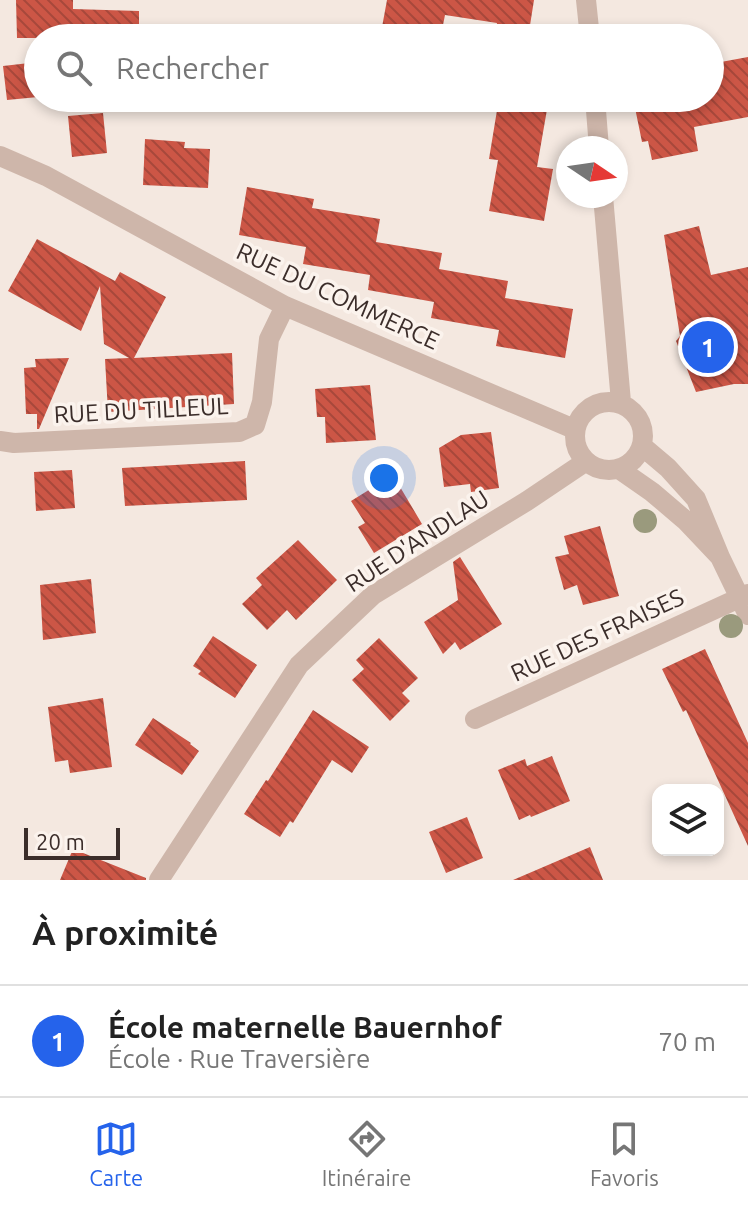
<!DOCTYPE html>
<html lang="fr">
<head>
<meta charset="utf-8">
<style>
	:root { --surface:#fff; --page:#f2f2f2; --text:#222; --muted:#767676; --line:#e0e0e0; --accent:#2563eb }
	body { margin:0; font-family:Ubuntu,sans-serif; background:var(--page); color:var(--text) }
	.controls { position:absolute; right:24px; bottom:24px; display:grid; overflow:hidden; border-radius:16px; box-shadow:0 4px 12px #0003 }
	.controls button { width:72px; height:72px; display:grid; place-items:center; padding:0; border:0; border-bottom:2px solid var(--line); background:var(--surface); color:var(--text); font:40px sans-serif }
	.compass { position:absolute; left:556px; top:136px; width:72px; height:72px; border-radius:50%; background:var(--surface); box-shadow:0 4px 12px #0003; rotate:103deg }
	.scale { position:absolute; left:24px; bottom:20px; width:96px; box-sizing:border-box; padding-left:8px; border:4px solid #3b2d2a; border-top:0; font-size:22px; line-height:28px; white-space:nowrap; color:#3b2d2a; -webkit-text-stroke:6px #fbf3ed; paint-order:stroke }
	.you { position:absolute; left:384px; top:478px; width:28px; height:28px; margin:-20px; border:6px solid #fff; border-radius:50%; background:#1a73e8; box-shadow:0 0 0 12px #1a73e833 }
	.badge { display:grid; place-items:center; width:52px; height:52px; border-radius:50%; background:var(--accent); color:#fff; font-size:26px; font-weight:700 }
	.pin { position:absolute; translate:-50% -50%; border:4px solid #fff; box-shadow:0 2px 8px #0006 }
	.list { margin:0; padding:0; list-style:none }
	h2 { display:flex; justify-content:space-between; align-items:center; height:104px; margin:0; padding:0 32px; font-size:34px }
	h2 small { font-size:26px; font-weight:400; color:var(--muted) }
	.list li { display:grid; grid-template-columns:52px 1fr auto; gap:24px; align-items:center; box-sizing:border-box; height:112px; padding:0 32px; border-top:2px solid var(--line) }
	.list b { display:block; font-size:30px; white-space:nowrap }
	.list p { margin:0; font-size:26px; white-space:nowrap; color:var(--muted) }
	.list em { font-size:26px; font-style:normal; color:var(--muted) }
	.icon { flex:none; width:44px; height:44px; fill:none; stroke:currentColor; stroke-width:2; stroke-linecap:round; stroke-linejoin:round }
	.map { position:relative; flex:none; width:748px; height:880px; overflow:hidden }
	.search { position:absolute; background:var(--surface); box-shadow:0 4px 12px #0003; left:24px; right:24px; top:24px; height:88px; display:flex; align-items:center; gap:20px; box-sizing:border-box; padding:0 28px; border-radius:44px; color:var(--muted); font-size:30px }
	.sheet { height:216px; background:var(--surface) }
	nav { display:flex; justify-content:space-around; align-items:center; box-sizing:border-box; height:112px; border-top:2px solid var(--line); background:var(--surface); font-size:22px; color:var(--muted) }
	nav a { display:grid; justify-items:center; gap:4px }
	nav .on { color:var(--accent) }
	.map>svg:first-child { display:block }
	.building { fill:url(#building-back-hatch) }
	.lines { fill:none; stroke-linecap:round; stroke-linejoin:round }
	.minor { stroke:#ceb6aa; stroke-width:20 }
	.tree { fill:#9a9a7d }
	.labels { text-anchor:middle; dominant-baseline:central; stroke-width:7; stroke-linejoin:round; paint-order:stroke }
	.street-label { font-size:24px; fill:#3b2d2a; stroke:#fbf3ed }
</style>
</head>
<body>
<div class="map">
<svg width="748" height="880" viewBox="0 0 748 880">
	<defs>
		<pattern id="building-back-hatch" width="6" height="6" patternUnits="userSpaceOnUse" patternTransform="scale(2)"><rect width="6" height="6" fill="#cc5646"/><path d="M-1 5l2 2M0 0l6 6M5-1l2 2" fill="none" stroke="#a7483b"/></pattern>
	</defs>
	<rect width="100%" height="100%" fill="#f4e8e0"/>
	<path class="building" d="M16,0H73V9L139,11V38H17Z
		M387,0H534L528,38H495L497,23L445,15L441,35L429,34L428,38H380Z
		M748,57V117L694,127L698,151L652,160L648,141L642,142L633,98H710V64Z
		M38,62V97L7,100L3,66Z
		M499,98H549L537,167L553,169L544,221L489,211L498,160L489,159Z
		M103,113L107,153L72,157L68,116Z
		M145,139L185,142L184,148L210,149L208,188L143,185Z
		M247,187L314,199L312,208L380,219L376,242L442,253L439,269L508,281L505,298L573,309L565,358L496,346L499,330L431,318L434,302L368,290L370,275L303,264L306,247L239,235Z
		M699,226L711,275L748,267V384H734L696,392L676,341L680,336L664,235Z
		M37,239L115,281L120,272L166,297L134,358L232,353L234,404L108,412L105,359L129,358L104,344L100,286L81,331L8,291Z
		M69,358L39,429H37V414H26L24,368L36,367L35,359Z
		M370,385L376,440L326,443L325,417H317L315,389Z
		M491,432L499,488L471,492L470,484L444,487L439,448L461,435Z
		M245,461L247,500L125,506L122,468Z
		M72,470L75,508L36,511L34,472Z
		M393,475L422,524L374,553L358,527L365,523L351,501Z
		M600,526L619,596L583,605L577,585L564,590L555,557L569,554L564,536Z
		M298,540L337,580L296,620L287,610L267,630L242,604L262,585L256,578Z
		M460,557L502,624L460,650L455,642L443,654L424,622L458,600L453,562Z
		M91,579L96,633L43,640L40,585Z
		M213,636L257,665L235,698L198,674L201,671L193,666Z
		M379,638L418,678L402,693L410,701L390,721L352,680L364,669L356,660Z
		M705,649L748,743V846L686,710L683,712L662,669Z
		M103,698L112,767L70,773L68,760L55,762L48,707Z
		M313,710L369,747L352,773L332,760L293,823L290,821L280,837L244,814L266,780L268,781Z
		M153,718L191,743L190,744L199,751L182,775L135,745Z
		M552,756L570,801L531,817L530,815L519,820L498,770L525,759L527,766Z
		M467,817L483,858L446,873L429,832Z
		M590,847L603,880H513Z
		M73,849L146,878V880H60Z"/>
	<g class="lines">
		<path class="minor" d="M586,0L590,38
			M595,98L599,148
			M0,156L46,176L285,306L574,429
			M603,196L621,402
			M575 436a34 34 0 1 1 68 0a34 34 0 1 1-68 0Z
			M0,441L14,443L239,432L255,425L262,402L269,339L285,306
			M619,469L652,492L685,520L720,557L696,499L668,468L642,446
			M720,557L748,615
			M475,719L748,594
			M159,880L299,665L373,595L527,501L585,462"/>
	</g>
	<g class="tree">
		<circle cx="645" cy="521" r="12"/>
		<circle cx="731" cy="626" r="12"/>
	</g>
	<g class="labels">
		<g class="street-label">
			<text transform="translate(338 296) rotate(25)">RUE DU COMMERCE</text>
			<text transform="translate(141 410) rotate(-3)">RUE DU TILLEUL</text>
			<text transform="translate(417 541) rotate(-33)">RUE D'ANDLAU</text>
			<text transform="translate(597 635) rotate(-25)">RUE DES FRAISES</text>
		</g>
	</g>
</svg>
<div class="controls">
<button><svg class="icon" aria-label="layers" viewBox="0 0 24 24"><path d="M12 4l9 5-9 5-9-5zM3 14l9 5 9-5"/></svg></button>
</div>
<svg class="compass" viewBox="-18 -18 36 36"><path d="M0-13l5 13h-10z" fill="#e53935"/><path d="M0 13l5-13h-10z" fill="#767676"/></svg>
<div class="scale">20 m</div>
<div class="you"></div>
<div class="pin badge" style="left:708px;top:347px">1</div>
<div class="search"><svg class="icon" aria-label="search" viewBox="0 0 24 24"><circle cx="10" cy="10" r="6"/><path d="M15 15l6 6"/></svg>Rechercher</div>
</div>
<section class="sheet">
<h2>À proximité<small></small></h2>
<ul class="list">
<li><span class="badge">1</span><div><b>École maternelle Bauernhof</b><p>École · Rue Traversière</p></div><em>70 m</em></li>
</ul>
</section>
<nav>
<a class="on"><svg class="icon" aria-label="map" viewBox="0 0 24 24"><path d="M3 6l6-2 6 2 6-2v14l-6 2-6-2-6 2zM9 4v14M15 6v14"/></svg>Carte</a>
<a><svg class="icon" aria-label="directions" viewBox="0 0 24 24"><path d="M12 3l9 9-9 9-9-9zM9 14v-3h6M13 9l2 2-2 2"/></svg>Itinéraire</a>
<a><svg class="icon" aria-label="saved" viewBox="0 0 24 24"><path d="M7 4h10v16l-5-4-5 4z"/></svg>Favoris</a>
</nav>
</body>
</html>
